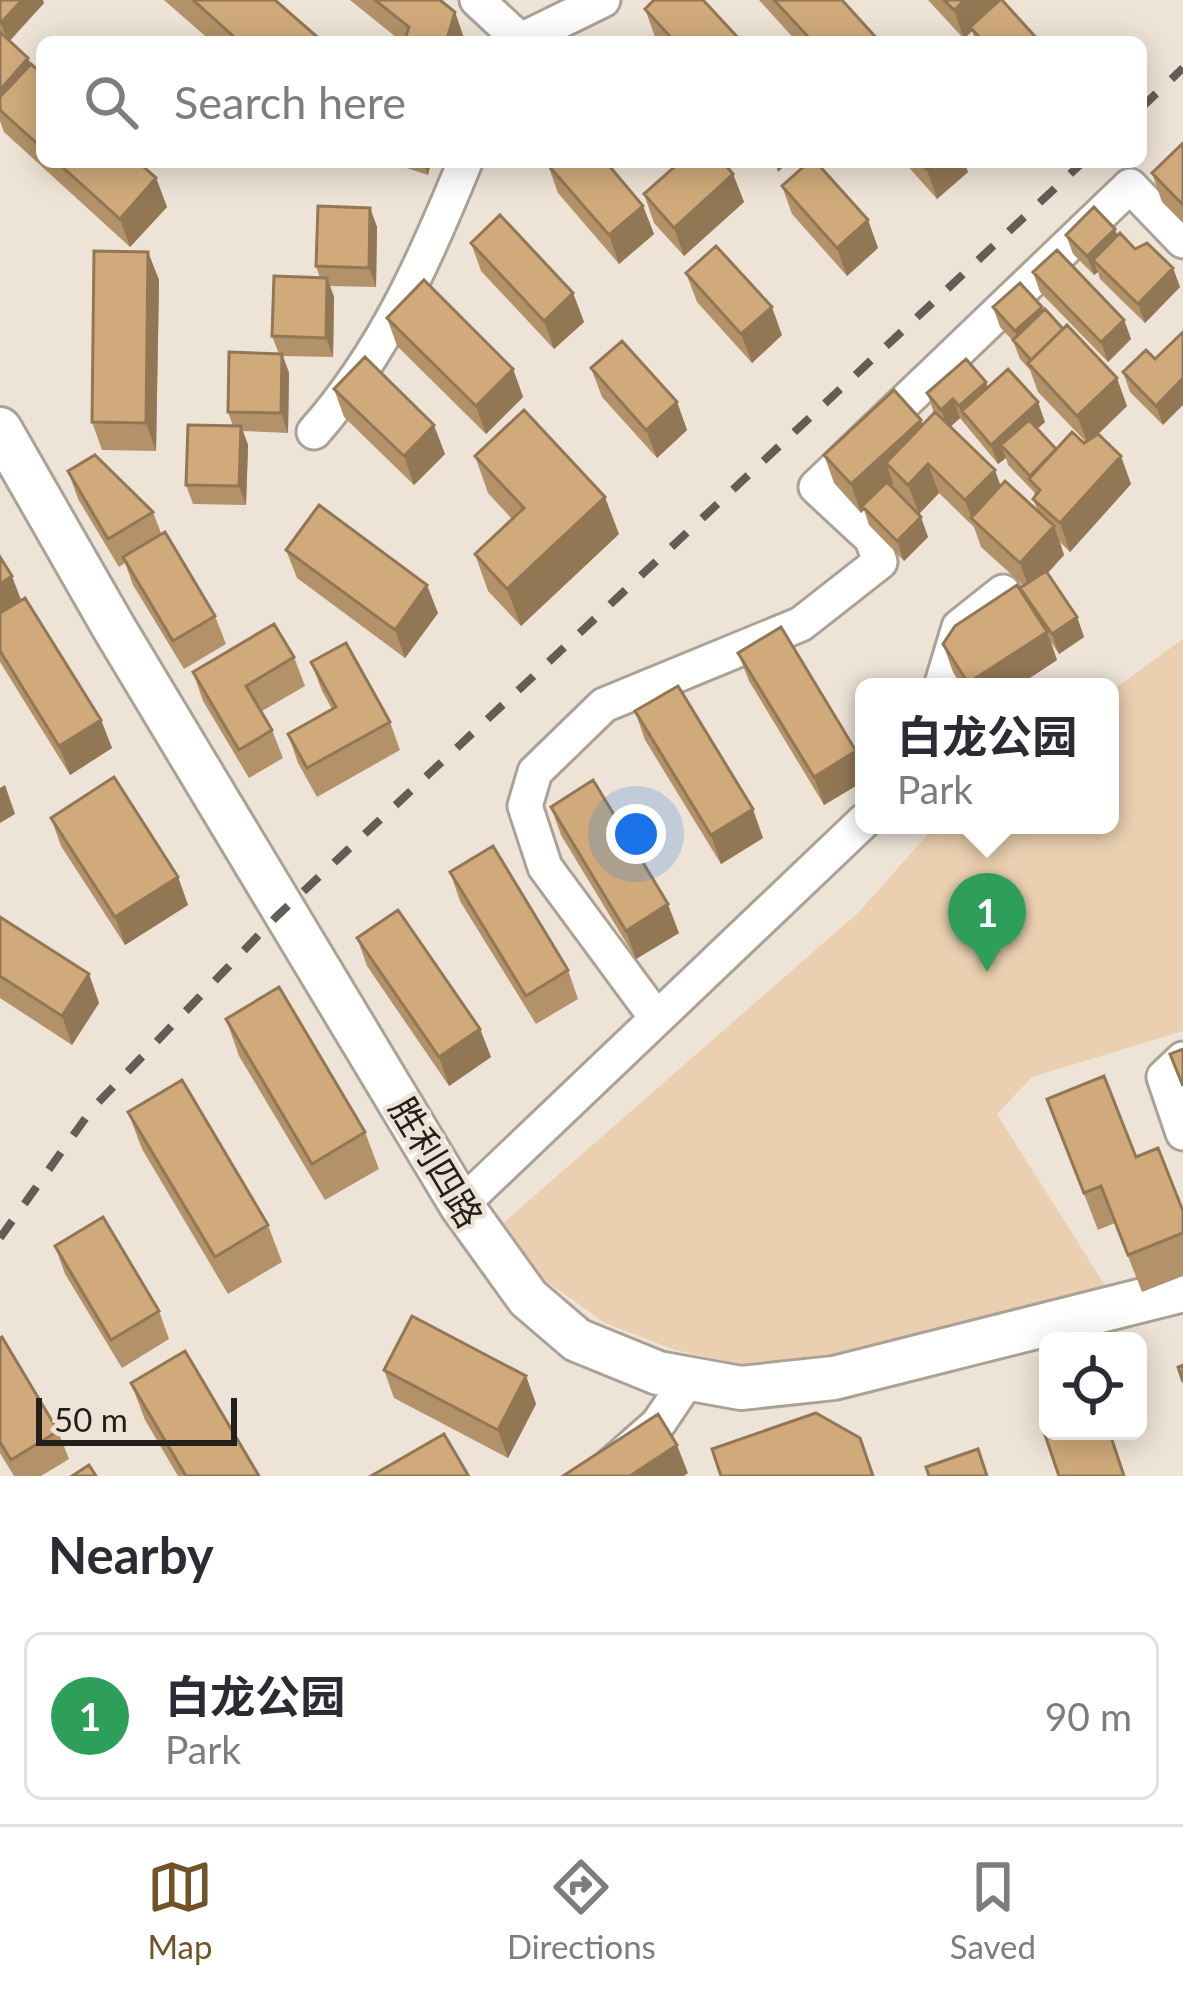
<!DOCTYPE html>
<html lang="en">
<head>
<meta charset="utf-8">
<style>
	:root { --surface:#fff; --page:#f2f2f3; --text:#2b2b33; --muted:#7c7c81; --line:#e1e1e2; --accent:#725328 }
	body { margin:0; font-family:Lato,"Noto Sans SC",sans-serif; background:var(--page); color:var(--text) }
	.controls { position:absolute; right:36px; bottom:36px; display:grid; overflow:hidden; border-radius:18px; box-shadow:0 6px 30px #0003 }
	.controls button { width:108px; height:108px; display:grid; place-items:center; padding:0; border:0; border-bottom:3px solid var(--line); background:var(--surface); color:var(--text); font:60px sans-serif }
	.scale { position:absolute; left:36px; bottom:30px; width:201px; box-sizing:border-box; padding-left:12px; border:6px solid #231f1b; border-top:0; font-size:33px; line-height:42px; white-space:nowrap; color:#231f1b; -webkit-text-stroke:9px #ede3d6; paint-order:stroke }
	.you { position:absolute; left:636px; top:834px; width:42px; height:42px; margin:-30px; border:9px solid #fff; border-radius:50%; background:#1a73e8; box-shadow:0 0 0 18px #1a73e833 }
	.badge { display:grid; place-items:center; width:78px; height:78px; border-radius:50%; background:var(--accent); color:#fff; font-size:39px; font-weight:700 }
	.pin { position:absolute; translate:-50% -99px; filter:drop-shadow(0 3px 6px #0008) }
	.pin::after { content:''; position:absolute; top:63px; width:42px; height:36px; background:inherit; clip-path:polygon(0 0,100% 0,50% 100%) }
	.popup { position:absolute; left:855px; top:678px; width:264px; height:156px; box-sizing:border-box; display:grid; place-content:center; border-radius:18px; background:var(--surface); filter:drop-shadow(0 3px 9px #0005); font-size:39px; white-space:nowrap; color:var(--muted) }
	.popup b { font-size:45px; color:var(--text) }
	.popup::after { content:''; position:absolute; left:50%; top:100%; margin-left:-24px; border:24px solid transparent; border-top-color:var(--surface) }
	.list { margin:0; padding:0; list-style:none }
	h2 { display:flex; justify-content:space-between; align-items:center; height:156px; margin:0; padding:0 48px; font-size:51px }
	h2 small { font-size:39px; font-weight:400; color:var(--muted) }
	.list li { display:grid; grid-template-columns:78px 1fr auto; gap:36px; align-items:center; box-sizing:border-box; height:168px; margin:0 24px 24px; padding:0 24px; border:3px solid var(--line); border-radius:18px }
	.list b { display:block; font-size:45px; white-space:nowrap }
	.list p { margin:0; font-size:39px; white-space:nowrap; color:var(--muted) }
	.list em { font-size:39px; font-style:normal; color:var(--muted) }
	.icon { flex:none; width:66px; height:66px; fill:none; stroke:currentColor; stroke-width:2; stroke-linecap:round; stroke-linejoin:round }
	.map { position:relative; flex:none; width:1183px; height:1476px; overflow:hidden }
	.search { position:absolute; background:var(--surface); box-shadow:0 6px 30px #0003; left:36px; right:36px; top:36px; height:132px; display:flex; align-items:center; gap:30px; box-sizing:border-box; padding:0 42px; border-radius:18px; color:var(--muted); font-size:45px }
	.sheet { height:348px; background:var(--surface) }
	nav { display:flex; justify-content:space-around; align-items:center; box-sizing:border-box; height:168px; border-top:3px solid var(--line); background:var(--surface); font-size:33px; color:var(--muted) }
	nav a { display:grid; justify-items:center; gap:6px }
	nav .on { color:var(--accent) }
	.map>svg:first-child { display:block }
	.green { fill:#ead0b0 }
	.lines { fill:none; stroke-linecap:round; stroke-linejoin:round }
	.minor-casing { stroke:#aba195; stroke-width:39 }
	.major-casing { stroke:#aba195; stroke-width:48 }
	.minor { stroke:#fff; stroke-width:33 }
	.major { stroke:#fff; stroke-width:42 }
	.rail { stroke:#635d56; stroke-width:8; stroke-dasharray:21 21; stroke-linecap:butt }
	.wall { fill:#b39269; fill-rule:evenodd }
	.shaded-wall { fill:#927755 }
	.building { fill:#d0aa7a; stroke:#927755; stroke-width:3 }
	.labels { text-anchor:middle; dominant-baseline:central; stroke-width:9; stroke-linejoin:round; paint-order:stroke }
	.street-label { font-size:36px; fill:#231f1b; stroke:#ede3d6 }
</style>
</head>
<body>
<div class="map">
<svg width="1183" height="1476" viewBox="0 0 1183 1476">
	<rect width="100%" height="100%" fill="#ede3d6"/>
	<path class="green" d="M1183,639V1031L1032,1077L997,1114L1106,1287L853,1353L750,1366L675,1350L605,1323L542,1278L503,1223L859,912L936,825H1110V692Z"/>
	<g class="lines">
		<g class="minor-casing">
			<path id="minor" d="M477,0L519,39
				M517,42L603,0
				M314,432C384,353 425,260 465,162
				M941,687L959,627L1003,592
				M655,1016L545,867L525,806L535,772L604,705L801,624L880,562L872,539L816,487L1130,186L1183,241
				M1183,1059L1164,1077L1183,1133
				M461,1205L864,821
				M599,1476L658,1424L689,1378"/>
		</g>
		<g class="major-casing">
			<path id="major" d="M0,429L114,628L461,1205L528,1298L577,1340L658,1373L741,1388L834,1378L1183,1290"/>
		</g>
		<use href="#minor" class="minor"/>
		<use href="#major" class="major"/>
		<path class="rail" d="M1141,108L1183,68
			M0,1238L92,1109L276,917L1083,162"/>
	</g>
	<path class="wall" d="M0,0L44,3L10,41L42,74V162H138L156,178L167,207L130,247L4,132L0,121Z
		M164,0H275L322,42H212Z
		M350,0H440L455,12L465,42H402Z
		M759,0H842L880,42H797Z
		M928,0H999L1040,42H976L972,31L964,39Z
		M645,9L742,42H659L655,37Z
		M1183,143V223L1162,202L1152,173Z
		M388,162H431L428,175Z
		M904,162H964L968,172L937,199Z
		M548,165L643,206L654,234L619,264L558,193Z
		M733,174L744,202L684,256L654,223L644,194Z
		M782,186L868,220L878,248L847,276L792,214Z
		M370,208L377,227L376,287L330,286L334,297L333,357L283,356L289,373L288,433L243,431L248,445L246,505L193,504L186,485L233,426L228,412L279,354L272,336L320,278L316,266Z
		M1115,229L1117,236L1135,249L1173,268L1180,287L1145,323L1100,279L1098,272L1094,275L1073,254L1066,235Z
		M471,243L573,293L584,322L554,349L481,271Z
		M148,252L159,280L156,451L102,450L92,422Z
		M1033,272L1124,320L1131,339L1108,362L1040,292Z
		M686,273L782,335L752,363L697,302Z
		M993,307H1042L1043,311L1127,406L1097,435L1131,484L1070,552L1060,542L1064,555L1047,574L1077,617L1084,637L1059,654L1051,642L1057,660L1016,687H962L953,672L943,644L1022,594L1024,586L981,547L974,527L939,493L919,514L928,537L904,561L869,525L864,510L861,513L834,483L824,455L921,420L923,425L934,413L927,393L986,382L988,388L1045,422L1037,429L1056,449L1086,442L1038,392L1030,370L1020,359L1013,341L1000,327ZM960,418L998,464L1006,458L1008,465L1034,492L1035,496L1033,499L1038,511L1001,486L950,427Z
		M387,318L513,369L523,397L486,434L397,346Z
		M1155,359L1163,425L1130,392L1123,372Z
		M591,368L677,402L687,430L657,458L602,397Z
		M334,389L445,454L414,485L344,417Z
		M475,456L619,534L521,626L488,591L475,554L512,519L488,493Z
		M68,471L153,512L161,533L215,616L226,644L184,669L133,585L125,563L119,567L78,499Z
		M286,550L438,613L405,658L297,578Z
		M0,557L21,600L101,720L112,748L70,775L0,662Z
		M738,653L856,751L864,772V781L824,805L749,681Z
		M294,657L305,686L262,711L272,730L283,758L249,778L203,701L193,672Z
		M311,662L390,722L400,750L317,797L298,763L288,734L332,709L322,691Z
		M635,711L763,838L721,864L645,740Z
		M551,807L679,933L636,959L561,835Z
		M51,818L178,877L188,905L125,945L61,846Z
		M450,872L568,970L578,999L536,1024L460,901Z
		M0,917L89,974L99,1003L72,1045L0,998Z
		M357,938L480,1029L491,1057L449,1086L367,966Z
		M226,1019L365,1132L379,1169L325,1200L239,1056Z
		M1047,1099L1136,1157L1183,1211V1276L1142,1292L1115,1223L1098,1230Z
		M128,1112L268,1225L282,1262L228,1294L142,1149Z
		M55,1246L159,1311L169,1339L122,1368L65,1274Z
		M0,1338L58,1431L69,1459L41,1476H14L0,1453Z
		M384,1370L526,1376L536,1404L508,1458L394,1398Z
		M131,1383L259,1476H178L145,1420Z"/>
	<path class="shaded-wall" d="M22,0H43L44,3L8,42L1,23Z
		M965,0H999L970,27L972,31L964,39L954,10Z
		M455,12L465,41V42H446Z
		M28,58L35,77L0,110V90Z
		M423,162H431L428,175Z
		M775,162H789L778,172Z
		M936,162H964L968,172L937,199L927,170Z
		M733,174L744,202L684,256L674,228Z
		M156,178L167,207L130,247L120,219Z
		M643,206L654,234L619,264L609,235Z
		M370,208L377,227L376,287L369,268Z
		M868,220L878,248L847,276L837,248Z
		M1115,229L1122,248L1093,260L1098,272L1094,275L1087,256Z
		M148,252L159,280L156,451L146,423Z
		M1173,268L1180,287L1145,323L1138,304Z
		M327,278L334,297L333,357L326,338Z
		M573,293L584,322L554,349L544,321Z
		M772,307L782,335L752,363L741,334Z
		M1042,307L1049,327L1022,351L1015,331Z
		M1124,320L1131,339L1108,362L1101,342Z
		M282,354L289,373L288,433L281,413Z
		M513,369L523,397L486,434L476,406Z
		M1117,378L1127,406L1088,444L1077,416Z
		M1183,378V405L1163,425L1156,406Z
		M986,382L993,401L962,411L966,425L959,406Z
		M953,399L960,418L948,429L941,410Z
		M677,402L687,430L657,458L646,430Z
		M1038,402L1045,422L1009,454L1001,445L1006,458L998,464L991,445Z
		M921,420L931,448L886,463L893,483L865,509L862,506L864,510L861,513L851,484Z
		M434,425L445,454L414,485L404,456Z
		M241,426L248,445L246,505L239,486Z
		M1121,456L1131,484L1070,552L1060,523Z
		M928,464L939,493L919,514L908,485Z
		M995,470L1005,498L972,520L965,500Z
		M605,497L619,534L521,626L507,589Z
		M921,517L928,537L904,561L897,541Z
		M1054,526L1064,555L1030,592L1020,563Z
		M12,576L23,605L0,619V584Z
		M427,585L438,613L405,658L395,630Z
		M1077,617L1084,637L1059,654L1052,634Z
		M1047,632L1057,660L1016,687H969L968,683Z
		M101,720L112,748L70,775L59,746Z
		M856,751L864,772V781L824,805L814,777Z
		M5,785L15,814L0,823V788Z
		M753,809L763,838L721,864L711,835Z
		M178,877L188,905L125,945L115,917Z
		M668,904L679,933L636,959L626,931Z
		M89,974L99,1003L72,1045L62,1016Z
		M480,1029L491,1057L449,1086L439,1057Z
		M526,1376L536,1404L508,1458L498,1430Z
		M677,1445L688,1473L684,1476H630Z"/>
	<path class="building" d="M0,0H22L1,23L0,22Z
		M193,0H275L322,41L240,42Z
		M375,0H440L455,12L446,42H404L409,27Z
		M654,0H703L742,42H675L645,9Z
		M774,0H842L880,42H813Z
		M944,0H965L954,10Z
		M1000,0H1002L1040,42H984L970,27Z
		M0,32L28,58L0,90Z
		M31,64L42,74V148L0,110V97Z
		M1183,143V205L1152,173Z
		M57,162H138L156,178L120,219Z
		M551,162H606L643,206L609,235L548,165Z
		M680,162H723L733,174L674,228L644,194Z
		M809,162H816L868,220L837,248L782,186Z
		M919,162H936L927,170Z
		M318,206L370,208L369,268L316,266Z
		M1094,207L1115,229L1087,256L1066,235Z
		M500,215L573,293L544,321L471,243Z
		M1120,233L1135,249L1147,243L1173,268L1138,304L1093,260Z
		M716,246L772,307L741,334L686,273Z
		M1057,250L1124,320L1101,342L1033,272Z
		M94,251L148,252L146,423L92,422Z
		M274,276L327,278L326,338L272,336Z
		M424,280L513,369L476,406L387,318Z
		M1020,283L1042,307L1015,331L993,307Z
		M1045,309L1063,329L1031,360L1013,340Z
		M1067,325L1117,378L1077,416L1028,363Z
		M1183,332V378L1156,406L1123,372L1146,350L1155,359Z
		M622,341L677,402L646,430L591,368Z
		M229,352L282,354L281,413L228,412Z
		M365,357L434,425L404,456L334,389Z
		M966,359L986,382L959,406L953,399L941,410L927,393Z
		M1008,369L1038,402L991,445L962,411Z
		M894,390L921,420L851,484L824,455Z
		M524,410L605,497L507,589L475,554L524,508L475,456Z
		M935,412L995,470L965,500L928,464L908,485L886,463Z
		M1029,420L1056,449L1030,476L1001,445Z
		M188,425L241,426L239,486L186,485Z
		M1072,432L1084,443L1098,434L1121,456L1060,523L1033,499L1040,490L1029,479Z
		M95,455L153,512L108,539L68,471Z
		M1005,481L1054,526L1020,563L971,518Z
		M887,482L921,517L897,541L862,506Z
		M319,505L427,585L395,630L286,550Z
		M165,532L215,616L173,641L123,557Z
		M0,557L12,576L0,584Z
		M1046,571L1077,617L1052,634L1020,588Z
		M1017,585L1047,632L968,683L943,644L955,626Z
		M25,598L101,720L59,746L0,651V613Z
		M274,624L294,657L246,686L272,730L239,750L193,672Z
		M781,627L856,751L814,777L738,653Z
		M346,643L390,722L307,768L288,734L336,707L311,662Z
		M678,686L753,809L711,835L635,711Z
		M114,777L178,877L115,917L51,818Z
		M593,780L668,904L626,931L551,807Z
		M493,846L568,970L526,996L450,872Z
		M398,910L480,1029L439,1057L357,938Z
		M0,917L89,974L62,1016L0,976Z
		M279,987L365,1132L312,1164L226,1019Z
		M1183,1049V1086L1170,1054Z
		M1104,1076L1136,1157L1158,1148L1183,1211V1233L1128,1255L1101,1186L1084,1193L1047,1099Z
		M182,1080L268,1225L215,1257L128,1112Z
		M103,1217L159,1311L111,1340L55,1246Z
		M412,1316L526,1376L498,1430L384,1370Z
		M2,1337L58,1431L11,1460L0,1442V1338Z
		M185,1351L259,1476H186L131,1383Z
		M1183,1365V1382L1178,1367Z
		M816,1413L860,1438L873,1476H721L712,1449Z
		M658,1414L677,1445L630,1476H563Z
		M1048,1427V1431H1109L1124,1476H1059L1043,1429Z
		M444,1434L468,1475L465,1476H371Z
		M978,1449L987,1476H929L926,1467Z
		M89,1465L96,1476H72Z"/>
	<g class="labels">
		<g class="street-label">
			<text transform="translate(437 1162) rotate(59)">胜利四路</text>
		</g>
	</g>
</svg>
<div class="controls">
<button><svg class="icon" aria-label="locate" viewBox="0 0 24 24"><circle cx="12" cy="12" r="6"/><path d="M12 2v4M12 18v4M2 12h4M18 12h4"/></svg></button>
</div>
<div class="scale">50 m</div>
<div class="you"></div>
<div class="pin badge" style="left:987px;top:972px;background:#2e9e5b">1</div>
<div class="popup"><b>白龙公园</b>Park</div>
<div class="search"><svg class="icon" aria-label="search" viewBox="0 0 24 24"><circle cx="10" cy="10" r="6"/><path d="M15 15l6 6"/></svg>Search here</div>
</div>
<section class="sheet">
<h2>Nearby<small></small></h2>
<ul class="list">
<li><span class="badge" style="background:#2e9e5b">1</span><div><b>白龙公园</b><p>Park</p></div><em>90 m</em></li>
</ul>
</section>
<nav>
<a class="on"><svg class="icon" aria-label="map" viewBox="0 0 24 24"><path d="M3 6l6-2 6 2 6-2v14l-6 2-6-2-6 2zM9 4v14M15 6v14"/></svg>Map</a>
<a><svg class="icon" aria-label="directions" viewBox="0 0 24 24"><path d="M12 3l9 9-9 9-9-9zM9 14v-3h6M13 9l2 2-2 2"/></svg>Directions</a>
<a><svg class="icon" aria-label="saved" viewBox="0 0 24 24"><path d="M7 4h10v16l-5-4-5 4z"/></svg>Saved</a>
</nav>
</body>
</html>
